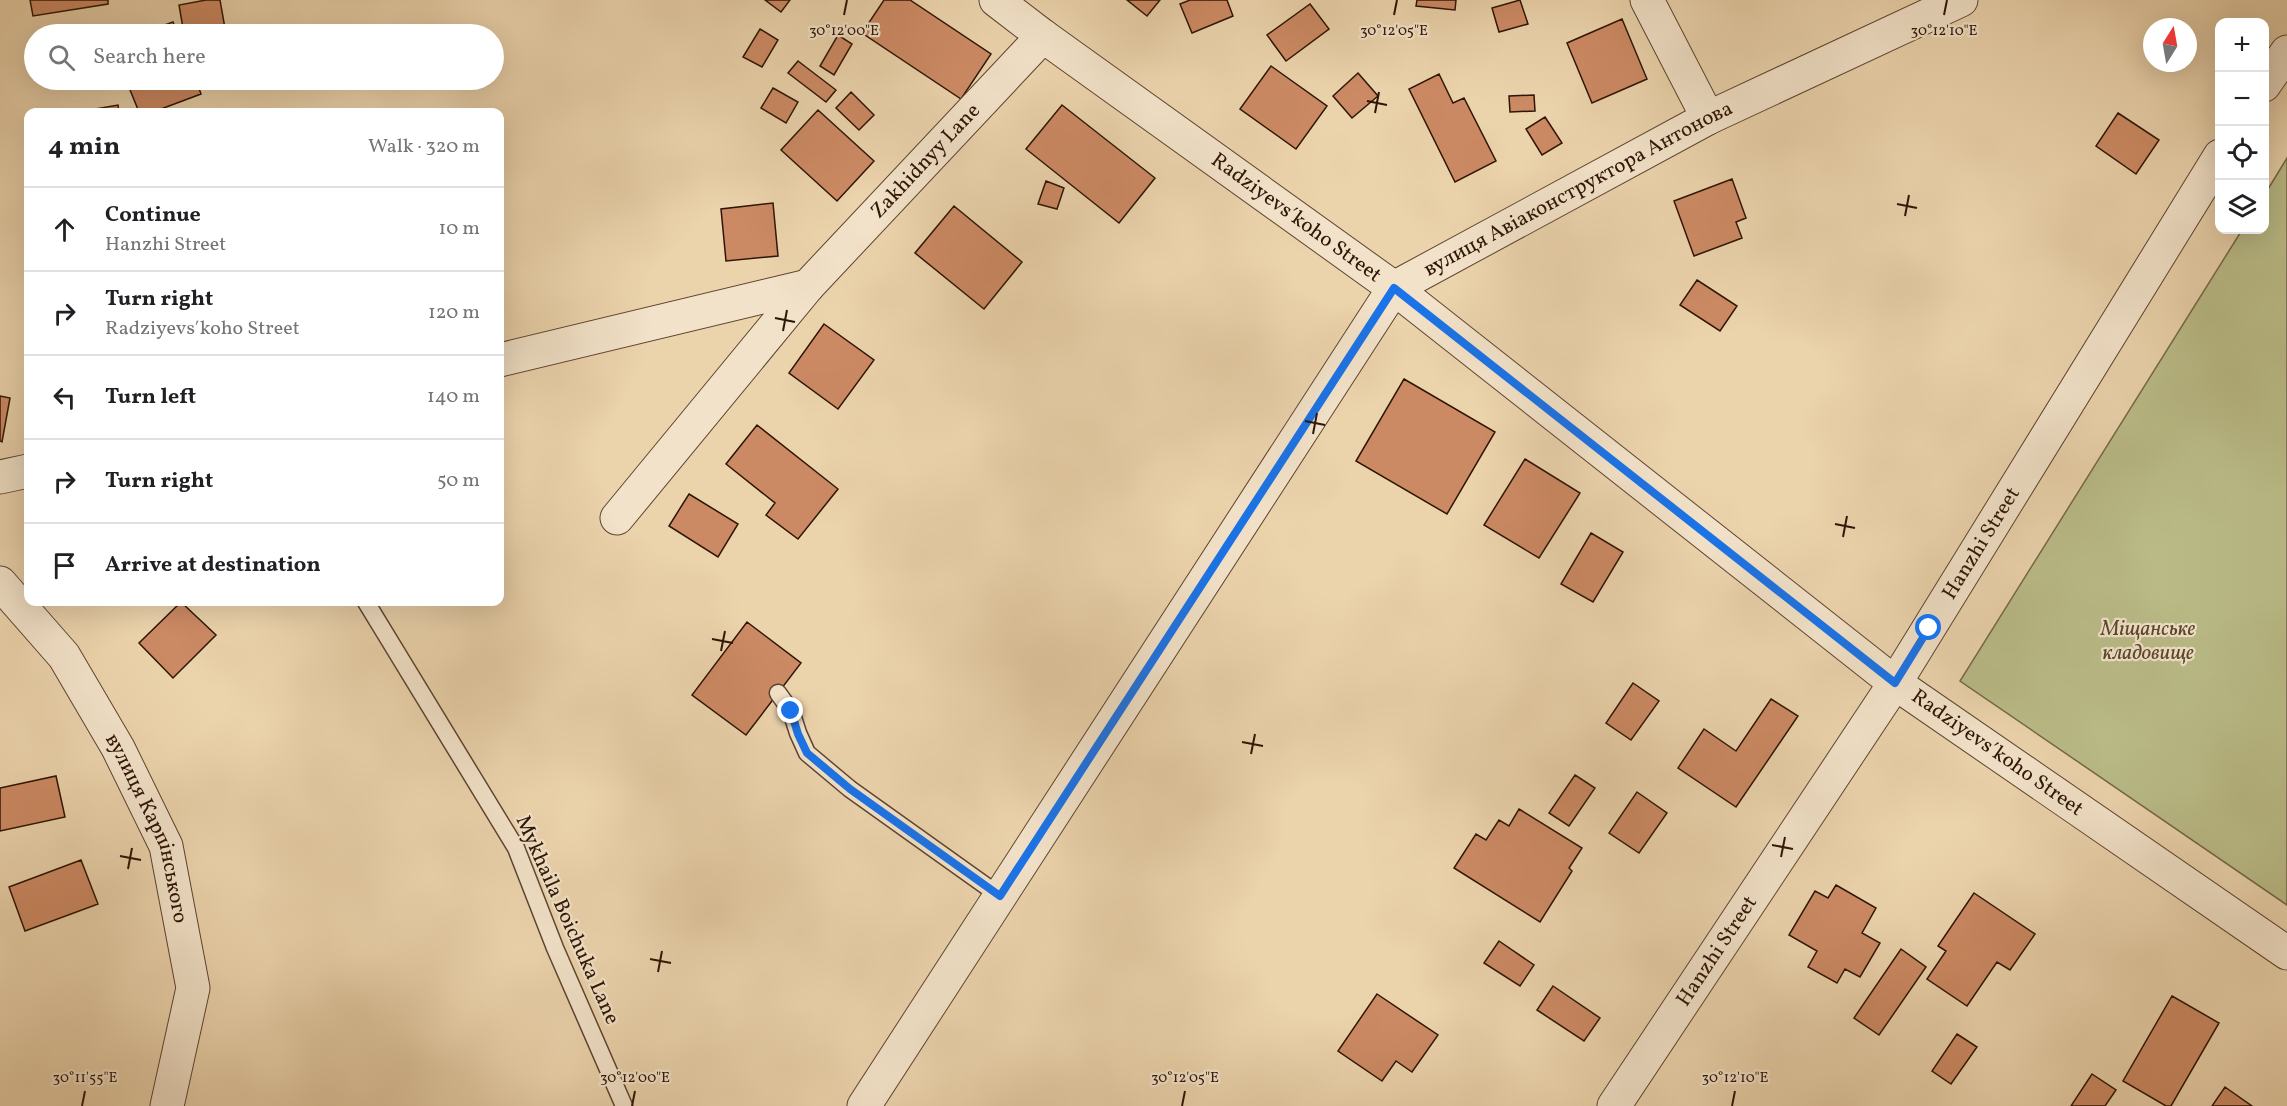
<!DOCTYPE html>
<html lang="en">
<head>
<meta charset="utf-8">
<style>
	:root { --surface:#fff; --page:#f6f6f6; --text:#202124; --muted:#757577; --line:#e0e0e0 }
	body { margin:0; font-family:Vollkorn,serif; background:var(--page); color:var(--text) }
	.controls { position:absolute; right:18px; top:18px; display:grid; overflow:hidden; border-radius:12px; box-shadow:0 6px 24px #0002 }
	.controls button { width:54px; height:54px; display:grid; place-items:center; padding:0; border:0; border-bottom:2px solid var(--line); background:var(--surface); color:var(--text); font:30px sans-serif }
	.compass { position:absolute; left:2143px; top:18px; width:54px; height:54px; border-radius:50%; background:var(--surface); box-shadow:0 6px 24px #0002; rotate:11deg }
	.stop { position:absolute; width:18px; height:18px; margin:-14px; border:4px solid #1a73e8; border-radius:50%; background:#fff }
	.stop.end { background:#1a73e8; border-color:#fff; box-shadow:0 2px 6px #0008 }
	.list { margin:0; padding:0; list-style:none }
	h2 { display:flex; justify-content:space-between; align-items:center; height:78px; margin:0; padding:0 24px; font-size:26px }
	h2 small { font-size:20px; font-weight:400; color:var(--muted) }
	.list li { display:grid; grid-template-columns:39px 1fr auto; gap:18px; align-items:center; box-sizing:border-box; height:84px; padding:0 24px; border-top:2px solid var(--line) }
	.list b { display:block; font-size:22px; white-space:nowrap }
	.list p { margin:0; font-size:20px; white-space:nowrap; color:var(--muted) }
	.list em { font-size:20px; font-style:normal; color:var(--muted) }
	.icon { flex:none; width:33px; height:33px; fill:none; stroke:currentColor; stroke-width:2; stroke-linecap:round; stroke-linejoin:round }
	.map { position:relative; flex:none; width:2287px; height:1106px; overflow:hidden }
	.search { position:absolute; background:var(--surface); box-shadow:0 6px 24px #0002; left:24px; top:24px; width:480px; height:66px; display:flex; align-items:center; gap:15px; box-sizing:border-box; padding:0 21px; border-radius:33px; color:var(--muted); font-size:22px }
	.panel { position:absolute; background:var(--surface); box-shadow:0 6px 24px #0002; left:24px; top:108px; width:480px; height:498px; border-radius:12px }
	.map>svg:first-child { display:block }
	.green { fill:#babc88; stroke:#746847; stroke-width:1.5 }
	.building { fill:#cc8a64; stroke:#2e1506; stroke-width:1.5 }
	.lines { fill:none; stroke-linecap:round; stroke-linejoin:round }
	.lane-casing { stroke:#5d4430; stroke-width:19 }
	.street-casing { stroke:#5d4430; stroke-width:35 }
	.lane { stroke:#f2e2c9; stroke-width:16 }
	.street { stroke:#f2e2c9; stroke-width:33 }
	.route { stroke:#1a73e8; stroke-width:8 }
	.ticks { fill:none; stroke:#2e1506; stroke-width:2 }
	.labels { text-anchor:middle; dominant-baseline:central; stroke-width:4.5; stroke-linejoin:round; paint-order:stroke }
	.street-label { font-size:21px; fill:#2e1506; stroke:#f2e2c9 }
	.park-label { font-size:21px; font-style:italic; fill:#58472d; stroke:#f2e2c9 }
	.ticks-label { font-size:15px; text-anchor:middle; fill:#2e1506; stroke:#f2e2c9; stroke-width:4.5; stroke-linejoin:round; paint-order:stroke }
</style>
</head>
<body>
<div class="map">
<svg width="2287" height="1106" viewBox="0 0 2287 1106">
	<rect width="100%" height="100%" fill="#ebd3ac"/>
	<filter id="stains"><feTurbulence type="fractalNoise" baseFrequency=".00333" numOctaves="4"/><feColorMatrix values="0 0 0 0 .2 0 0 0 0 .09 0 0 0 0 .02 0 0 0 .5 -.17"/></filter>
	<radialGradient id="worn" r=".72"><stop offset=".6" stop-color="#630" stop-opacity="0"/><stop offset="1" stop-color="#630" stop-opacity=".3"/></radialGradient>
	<path class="green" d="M2287,158V905L1960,681L2242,230H2264L2265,194Z"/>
	<path class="building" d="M30,0H108V4L33,16Z
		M206,0H220L226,34H184L179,5Z
		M765,0H790L781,12Z
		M884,0H910L991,54L961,99L862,33Z
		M1127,0H1160L1147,16Z
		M1190,0H1227L1233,16L1192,33L1180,4Z
		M1417,0H1456L1455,10L1416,6Z
		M1520,0L1528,24L1499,32L1492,8Z
		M1310,4L1329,29L1286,61L1267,35Z
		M1622,19L1647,79L1592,103L1567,43Z
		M173,22L178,34H140Z
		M760,29L778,40L762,67L743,57Z
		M838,35L852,44L834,75L820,66Z
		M798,61L836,90L826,102L788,73Z
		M1271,66L1327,106L1296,149L1240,109Z
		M1358,73L1378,96L1352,118L1333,96Z
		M1439,74L1453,103L1464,98L1496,161L1455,182L1409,89Z
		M126,80H196L201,94L153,112H139Z
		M773,88L798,102L786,123L761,108Z
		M851,92L874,115L859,130L836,108Z
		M1534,95L1535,111L1510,112L1509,96Z
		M118,105L119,112H78Z
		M1062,105L1155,178L1119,223L1026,149Z
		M818,110L874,161L837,201L781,150Z
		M2118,113L2159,140L2136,174L2096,146Z
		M1545,117L1562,143L1542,155L1526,129Z
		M1732,179L1746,218L1736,222L1742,238L1694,256L1674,201Z
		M1046,181L1064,188L1057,209L1038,204Z
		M773,203L778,256L726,261L721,209Z
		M954,206L1022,262L984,309L915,253Z
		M1697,280L1737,306L1720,331L1680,305Z
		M824,324L874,360L838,409L789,373Z
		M1404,379L1495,432L1447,514L1356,461Z
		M0,396L10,398L2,442L0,441Z
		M757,425L838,489L798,539L766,515L775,503L726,464Z
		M1525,459L1580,493L1539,558L1484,525Z
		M689,494L738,524L718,557L669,526Z
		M1591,533L1623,552L1593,602L1561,584Z
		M181,602L216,635L173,678L139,643Z
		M747,622L801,663L746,735L692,695Z
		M1633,683L1659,701L1631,740L1606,723Z
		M1771,699L1798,716L1736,807L1678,768L1704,729L1736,751Z
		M1575,775L1595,788L1569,826L1549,813Z
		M56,776L65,817L0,831V788Z
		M1637,792L1667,813L1639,853L1609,833Z
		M1519,809L1582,848L1569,868L1572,871L1540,922L1454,868L1476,834L1486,840L1499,820L1509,826Z
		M81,860L98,904L25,931L9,887Z
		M1836,885L1876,908L1862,933L1880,943L1860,977L1845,969L1837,983L1808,967L1817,951L1789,935L1815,891L1828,898Z
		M1974,893L2035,934L2010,970L1997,962L1967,1006L1927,979L1946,951L1938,946Z
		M1499,941L1534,965L1520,986L1484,963Z
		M1901,949L1926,967L1879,1035L1854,1018Z
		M1553,986L1600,1018L1584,1041L1537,1010Z
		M1377,994L1438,1035L1412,1072L1396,1061L1382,1081L1338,1051Z
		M2172,996L2219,1023L2171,1106H2166L2123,1081Z
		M1957,1034L1977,1047L1951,1084L1932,1071Z
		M2092,1074L2116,1090L2105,1106H2071Z
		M2225,1087L2252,1106H2212Z"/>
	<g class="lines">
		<g class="lane-casing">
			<path id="lane" d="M366,602L516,848L555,948L624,1106
				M778,693L791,711L798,733L807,753L850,789L1000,896"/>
		</g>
		<g class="street-casing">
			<g id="street">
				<path d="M996,0L1043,36L1394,288L1895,683L2287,953"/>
				<path d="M1647,0L1708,118"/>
				<path d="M2264,85L2287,52"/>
				<path d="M500,360L808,286"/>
				<path d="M0,477L28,471"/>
				<path id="s1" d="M617,518L808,286L1043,36"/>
				<path id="s2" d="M0,583L64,656L118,748L166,846L193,988L167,1106"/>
				<path id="s3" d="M864,1106L1394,288L1708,118L1961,0"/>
				<path id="s4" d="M1614,1106L1895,683L2220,156"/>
			</g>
		</g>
		<use href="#lane" class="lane"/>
		<use href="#street" class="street"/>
	</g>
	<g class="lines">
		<path class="route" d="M791,711L798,734L807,753L850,789L1000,896L1394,288L1895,683L1929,628"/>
	</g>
	<path class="ticks" d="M844,15L847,0M1394,15L1397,0M1944,15L1947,0M1367,101L1387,105M1375,113L1379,92M1897,204L1917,208M1905,216L1909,195M775,318L795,322M783,331L787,310M1305,421L1325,425M1313,434L1317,413M1835,524L1855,528M1843,537L1847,516M712,639L733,643M721,651L725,631M1242,742L1263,746M1251,754L1255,734M1772,845L1793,849M120,856L141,860M1781,857L1785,837M128,869L132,848M650,959L671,963M658,972L662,951M82,1106L85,1091M632,1106L635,1091M1182,1106L1185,1091M1732,1106L1735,1091"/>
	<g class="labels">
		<g class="street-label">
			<text stroke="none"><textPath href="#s1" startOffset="472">Zakhidnyy Lane</textPath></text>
			<text stroke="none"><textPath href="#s3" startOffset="1184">вулиця Авіаконструктора Антонова</textPath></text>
			<text transform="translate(1296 218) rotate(36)">Radziyevsʹkoho Street</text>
			<text stroke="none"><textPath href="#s4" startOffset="672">Hanzhi Street</textPath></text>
			<text transform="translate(1997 753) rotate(35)">Radziyevsʹkoho Street</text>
			<text stroke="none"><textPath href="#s2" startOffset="290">вулиця Карпінського</textPath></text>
			<text transform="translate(567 920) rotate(66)">Mykhaila Boichuka Lane</text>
			<text stroke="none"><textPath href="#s4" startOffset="186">Hanzhi Street</textPath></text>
		</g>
		<g class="park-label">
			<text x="2148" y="629">Міщанське<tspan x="2148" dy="24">кладовище</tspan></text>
		</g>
	</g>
	<g class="ticks-label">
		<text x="844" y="35">30°12'00"E</text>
		<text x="1394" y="35">30°12'05"E</text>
		<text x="1944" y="35">30°12'10"E</text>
		<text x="85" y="1082">30°11'55"E</text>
		<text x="635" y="1082">30°12'00"E</text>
		<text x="1185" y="1082">30°12'05"E</text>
		<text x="1735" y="1082">30°12'10"E</text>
	</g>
	<rect width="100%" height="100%" filter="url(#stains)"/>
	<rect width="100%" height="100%" fill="url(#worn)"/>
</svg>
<div class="controls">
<button>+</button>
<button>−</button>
<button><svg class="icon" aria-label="locate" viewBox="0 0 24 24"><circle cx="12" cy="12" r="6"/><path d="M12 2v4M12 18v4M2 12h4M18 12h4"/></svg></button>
<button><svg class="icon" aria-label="layers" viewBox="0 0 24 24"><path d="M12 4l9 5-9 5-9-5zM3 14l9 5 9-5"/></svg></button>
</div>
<svg class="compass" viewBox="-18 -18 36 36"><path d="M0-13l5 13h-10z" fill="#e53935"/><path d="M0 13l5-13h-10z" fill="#757577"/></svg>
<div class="stop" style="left:1929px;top:628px"></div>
<div class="stop end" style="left:791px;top:711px"></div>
<div class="search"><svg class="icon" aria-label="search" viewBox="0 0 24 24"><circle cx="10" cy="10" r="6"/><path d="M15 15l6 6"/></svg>Search here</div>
<section class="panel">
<h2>4 min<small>Walk · 320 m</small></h2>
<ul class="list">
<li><svg class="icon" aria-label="ahead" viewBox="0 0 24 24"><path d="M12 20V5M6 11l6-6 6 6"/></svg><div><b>Continue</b><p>Hanzhi Street</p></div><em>10 m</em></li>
<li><svg class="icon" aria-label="right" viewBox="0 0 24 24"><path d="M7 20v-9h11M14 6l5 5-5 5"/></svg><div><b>Turn right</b><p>Radziyevsʹkoho Street</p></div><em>120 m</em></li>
<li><svg class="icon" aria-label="left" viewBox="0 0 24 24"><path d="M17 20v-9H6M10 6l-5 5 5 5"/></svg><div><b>Turn left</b></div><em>140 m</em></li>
<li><svg class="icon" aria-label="right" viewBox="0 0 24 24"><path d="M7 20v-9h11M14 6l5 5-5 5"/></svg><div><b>Turn right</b></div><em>50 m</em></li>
<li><svg class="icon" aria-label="arrive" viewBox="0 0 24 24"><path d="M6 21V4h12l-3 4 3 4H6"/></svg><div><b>Arrive at destination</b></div></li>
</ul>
</section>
</div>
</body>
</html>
